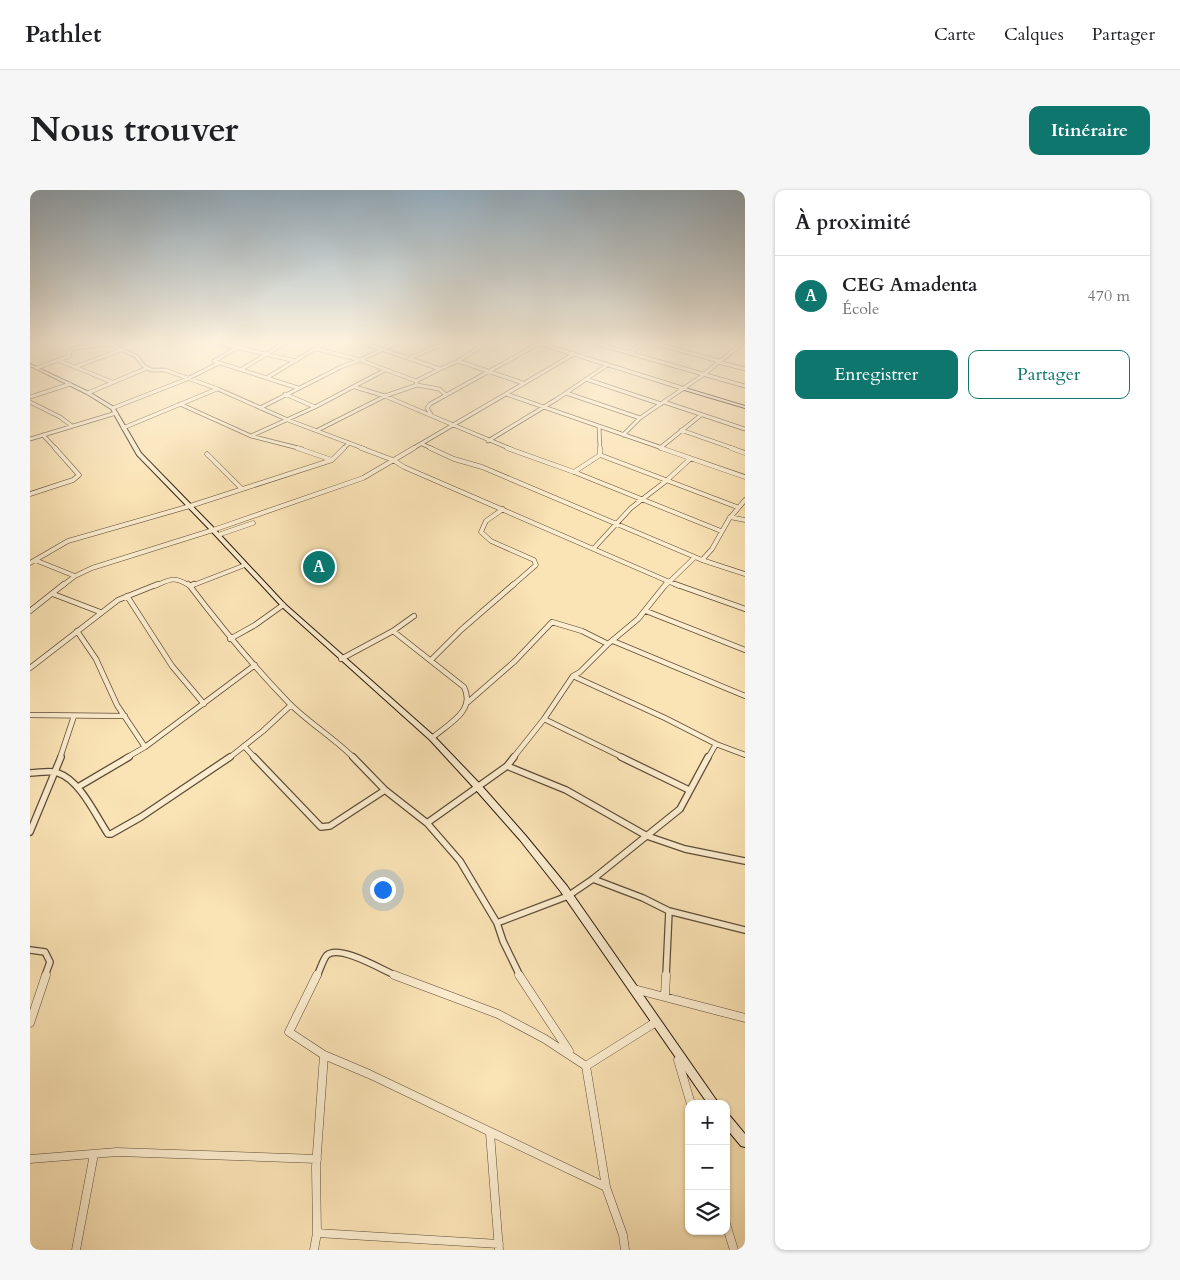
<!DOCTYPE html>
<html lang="fr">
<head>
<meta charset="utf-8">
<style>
	:root { --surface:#fff; --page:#f6f6f6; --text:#202124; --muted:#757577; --line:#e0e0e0; --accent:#0f766e }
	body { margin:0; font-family:Cardo,serif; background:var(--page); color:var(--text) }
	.controls { position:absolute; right:15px; bottom:15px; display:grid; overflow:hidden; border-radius:10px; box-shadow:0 1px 4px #0004 }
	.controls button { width:45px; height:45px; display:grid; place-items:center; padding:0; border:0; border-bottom:1px solid var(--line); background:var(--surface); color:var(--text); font:25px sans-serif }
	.you { position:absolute; left:352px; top:699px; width:18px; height:18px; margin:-12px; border:4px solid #fff; border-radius:50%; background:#1a73e8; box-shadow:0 0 0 8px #1a73e833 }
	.badge { display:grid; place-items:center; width:32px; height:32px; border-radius:50%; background:var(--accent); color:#fff; font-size:16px; font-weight:700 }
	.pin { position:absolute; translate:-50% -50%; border:2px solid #fff; box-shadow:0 1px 5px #0006 }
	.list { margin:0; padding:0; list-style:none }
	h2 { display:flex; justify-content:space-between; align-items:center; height:65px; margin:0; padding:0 20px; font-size:21px }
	h2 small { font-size:16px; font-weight:400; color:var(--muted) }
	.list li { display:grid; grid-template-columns:32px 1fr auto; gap:15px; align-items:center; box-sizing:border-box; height:80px; padding:0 20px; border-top:1px solid var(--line) }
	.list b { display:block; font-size:19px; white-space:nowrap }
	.list p { margin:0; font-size:16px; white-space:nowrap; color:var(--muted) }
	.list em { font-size:16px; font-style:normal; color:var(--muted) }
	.actions { display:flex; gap:10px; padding:15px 20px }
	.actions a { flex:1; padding:11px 0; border:1px solid var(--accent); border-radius:10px; text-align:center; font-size:18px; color:var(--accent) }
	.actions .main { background:var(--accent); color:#fff }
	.icon { flex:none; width:28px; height:28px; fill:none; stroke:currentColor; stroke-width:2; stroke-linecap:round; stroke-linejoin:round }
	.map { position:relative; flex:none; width:715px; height:1060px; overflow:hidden; border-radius:10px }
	header { display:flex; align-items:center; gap:30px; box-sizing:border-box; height:70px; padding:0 25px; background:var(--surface); border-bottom:1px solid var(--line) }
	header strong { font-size:24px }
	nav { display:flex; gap:28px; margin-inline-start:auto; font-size:18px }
	.intro { display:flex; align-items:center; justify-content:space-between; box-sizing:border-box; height:120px; padding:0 30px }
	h1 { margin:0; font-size:35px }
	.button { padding:12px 22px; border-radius:10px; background:var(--accent); color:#fff; font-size:18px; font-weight:700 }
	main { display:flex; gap:30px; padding:0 30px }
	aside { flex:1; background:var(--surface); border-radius:10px; box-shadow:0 1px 4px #0004 }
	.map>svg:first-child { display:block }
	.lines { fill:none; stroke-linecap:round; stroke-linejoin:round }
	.street-far4-casing { stroke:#5d4c38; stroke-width:4.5 }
	.street-far3-casing { stroke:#5d4c38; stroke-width:5 }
	.street-far2-casing { stroke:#5d4c38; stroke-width:6 }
	.street-far1-casing { stroke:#5d4c38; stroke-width:8 }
	.street-casing { stroke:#5d4c38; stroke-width:9 }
	.secondary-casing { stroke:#291a0e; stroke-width:2 }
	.street-far4 { stroke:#fcedcf; stroke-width:3 }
	.street-far3 { stroke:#fcedcf; stroke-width:4 }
	.street-far2 { stroke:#fcedcf; stroke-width:4.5 }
	.street-far1 { stroke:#fcedcf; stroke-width:5.5 }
	.street { stroke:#fcedcf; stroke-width:8 }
	.secondary { fill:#fcedcf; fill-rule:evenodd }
</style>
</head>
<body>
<header>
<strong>Pathlet</strong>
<nav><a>Carte</a><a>Calques</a><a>Partager</a></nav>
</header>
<div class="intro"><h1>Nous trouver</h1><a class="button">Itinéraire</a></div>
<main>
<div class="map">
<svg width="715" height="1060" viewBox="0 0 715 1060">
	<rect width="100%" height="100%" fill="#fae3b5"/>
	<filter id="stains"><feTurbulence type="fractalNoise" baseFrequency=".004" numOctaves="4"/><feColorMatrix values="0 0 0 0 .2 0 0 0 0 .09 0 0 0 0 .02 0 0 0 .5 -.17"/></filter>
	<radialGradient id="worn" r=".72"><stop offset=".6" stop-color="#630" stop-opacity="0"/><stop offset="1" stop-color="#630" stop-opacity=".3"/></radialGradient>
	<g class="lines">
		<g class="street-far4-casing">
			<path id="street-far4" d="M72,151L106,166L114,176L121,180H135L188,199L258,230L335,259
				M179,151L266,171
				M218,151L184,171L268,198
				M328,151L410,179L386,191L387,195L409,199L415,204
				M502,151L652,198
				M561,152L715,196
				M313,155L323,151
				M600,163L613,153L619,152L689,171
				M380,168L420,151
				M330,170L386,191
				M330,170L370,151
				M30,171L82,192
				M428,171L450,157L436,151
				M688,172L715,179
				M45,177L91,160
				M6,178L40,166L38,162L45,158L102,151
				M212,179L258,151
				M410,179L428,171L493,193
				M238,187L298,151
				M556,189L631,214
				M325,197L355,206L402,226
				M58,203L117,178
				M536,203L610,228
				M255,204L285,217
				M476,204L635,259
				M0,207L40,194
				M0,212L30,227L42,236
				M634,212L715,239
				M150,214L221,246L272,259
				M83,218L157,189L189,173
				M230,218L313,176L330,170L287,159
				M569,237L570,259
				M93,238L187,199
				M288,240L355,206L387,195
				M651,240L705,259
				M13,245L26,259
				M593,245L610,228L673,185L715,151
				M221,246L285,217L355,180
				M0,249L86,223
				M458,251L527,209L577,175
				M392,254L403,259
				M630,258L671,225
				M313,259L319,253
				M382,259L544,164
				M481,259L402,226L397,218L400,214L510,153"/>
		</g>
		<g class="street-far3-casing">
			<path id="street-far3" d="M267,258L302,270
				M331,258L363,270L374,277L649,396
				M400,258L424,269L452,277L672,370L682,359L699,329L715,310
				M477,258L544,282L691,341
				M631,258L715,287
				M701,258L715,263
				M177,264L211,298
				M570,265L707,317
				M544,282L570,265V258
				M0,304L43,290L49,285L25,258
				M473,319L456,331L451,342L461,351L504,370L506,375L482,396
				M700,327L715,330
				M188,345L223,333
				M564,358L601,318L636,291L660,269
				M5,370L45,386
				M672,370L715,384
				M0,373L38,351L160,316L302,270L314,258
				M32,396L45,386L62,378L183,340L333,288L384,258
				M125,396C141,389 144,386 160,396
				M161,396L215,375
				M635,396L664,368"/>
		</g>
		<g class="street-far2-casing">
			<path id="street-far2" d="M158,394L160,396L164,394
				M645,394L715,419
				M160,396C191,437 223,476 259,513C279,533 304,548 324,568
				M23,404L70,422
				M97,406L142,476L174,514
				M0,421L34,394
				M616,421L715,460
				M47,441L66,469L87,515L115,557
				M363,441L434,497C446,521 418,534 402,548
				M200,449L225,435L253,415
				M583,451L715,506
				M311,469L363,441L384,426
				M401,470L431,440L484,394
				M0,478L88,410L128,394
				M543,486L635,528L686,554L715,565
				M438,512L485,471L522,432L552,441L578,454
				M0,525L95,526
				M514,529L594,568
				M214,556L225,568
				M30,568L44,526
				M96,568L115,557L225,475
				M199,568L233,541L261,515
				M483,568L514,529L543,486L550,482L578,454L608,429L636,394
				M678,568L686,554"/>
		</g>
		<g class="street-far1-casing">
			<path id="street-far1" d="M224,567L291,637L300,636L355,600
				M323,567L355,600L397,633L430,671L467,733L473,751L490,786
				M591,567L659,600
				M477,576L536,600L617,646L655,659L715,671
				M0,583C9,583 19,580 28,583C50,590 66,626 78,644H81L111,627L200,567
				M48,597L99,567
				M397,633L477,576L484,567
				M0,642L31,567
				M563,689L613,708L639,721L715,740
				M467,733L538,706L563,689L650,619L678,567
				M0,760L15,762L20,772L15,786
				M287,786C290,780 293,769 297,765C310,754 354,781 367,786
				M636,786L639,721"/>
		</g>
		<g class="street-casing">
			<path id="street" d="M287,785L259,842L294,865L339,884L576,997
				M364,785L468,824L515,849L556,876L576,997
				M489,785L539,861
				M604,799L715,828
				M635,806L636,785
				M0,833L16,785
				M651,867L648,870L661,914
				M556,876L626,832
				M460,943L469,1060
				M0,969L87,962L287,969
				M576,997L593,1045L595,1060
				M696,1034L704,1060
				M287,1043L469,1054
				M46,1060L64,964
				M284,1060L287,1043L286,977L294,865"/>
		</g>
		<g class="secondary-casing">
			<path id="secondary" d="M0,174L59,202L84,217L111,263L185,339L255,414L404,546L451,595L496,646L537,696L689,914H678L531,702L490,650L445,599L400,550L251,416L181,341L107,265L81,219L57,204L0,176Z
				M652,197L715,216V218L651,199L650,198Z
				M696,925L700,926L715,944V957L711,956L696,938Z"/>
		</g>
		<use href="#street-far4" class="street-far4"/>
		<use href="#street-far3" class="street-far3"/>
		<use href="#street-far2" class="street-far2"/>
		<use href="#street-far1" class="street-far1"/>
		<use href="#street" class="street"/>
		<use href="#secondary" class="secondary"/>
	</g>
	<linearGradient id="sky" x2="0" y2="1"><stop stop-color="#93acbd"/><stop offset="0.51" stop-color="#fdf2de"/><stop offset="1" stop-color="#fdf2de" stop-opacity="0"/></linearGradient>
	<rect width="715" height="299" fill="url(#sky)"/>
	<rect width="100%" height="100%" filter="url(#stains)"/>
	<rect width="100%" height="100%" fill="url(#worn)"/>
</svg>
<div class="controls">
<button>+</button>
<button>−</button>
<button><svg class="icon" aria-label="layers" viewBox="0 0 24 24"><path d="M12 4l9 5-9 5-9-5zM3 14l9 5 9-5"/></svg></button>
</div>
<div class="you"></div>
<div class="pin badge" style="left:289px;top:377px">A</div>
</div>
<aside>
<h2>À proximité<small></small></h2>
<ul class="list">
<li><span class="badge">A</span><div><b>CEG Amadenta</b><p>École</p></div><em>470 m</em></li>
</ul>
<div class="actions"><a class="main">Enregistrer</a><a>Partager</a></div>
</aside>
</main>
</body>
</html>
